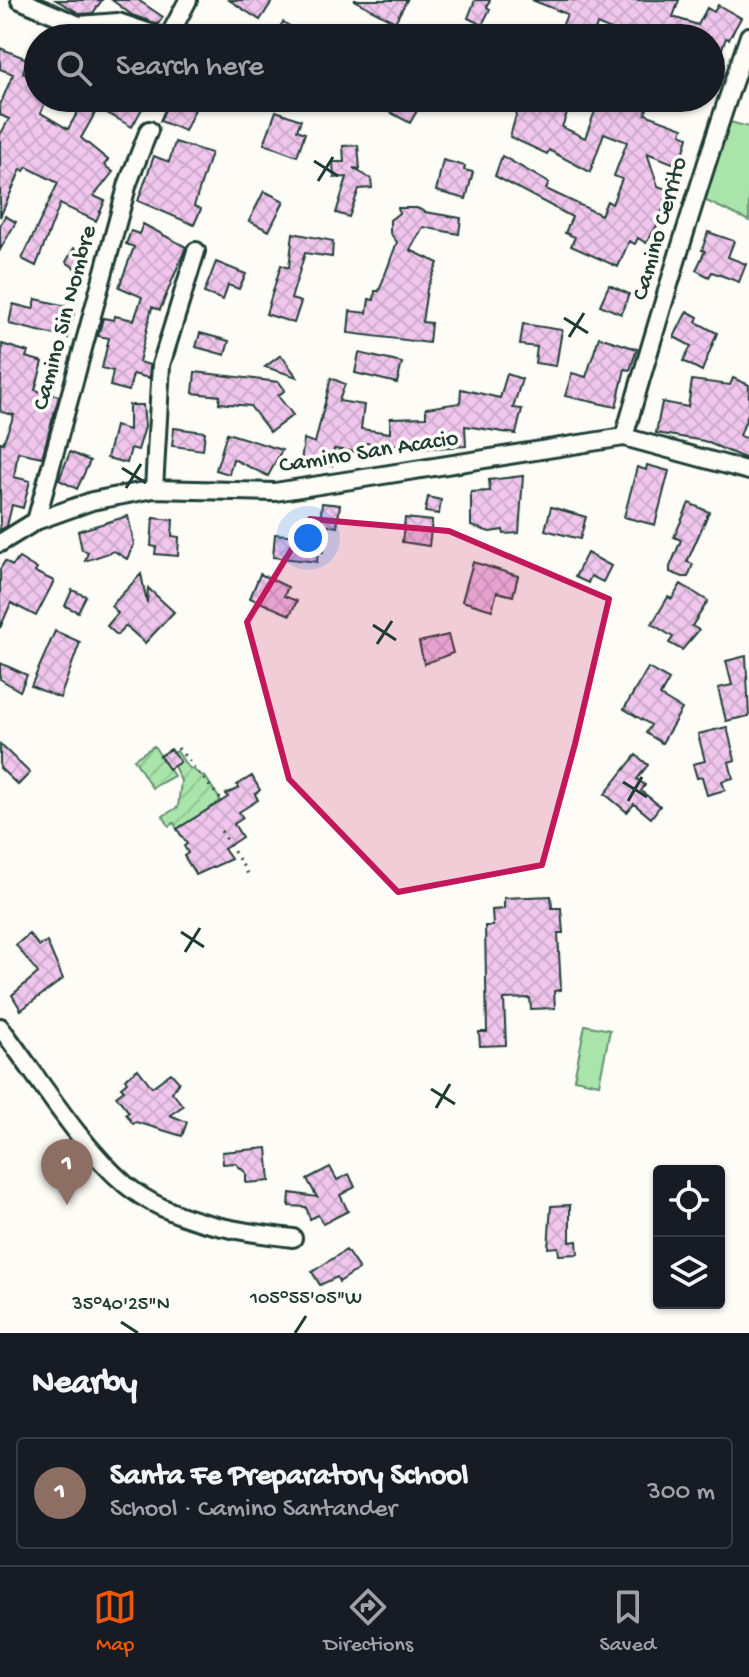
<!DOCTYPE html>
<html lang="en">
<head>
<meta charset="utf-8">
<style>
	:root { --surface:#171b24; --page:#20242c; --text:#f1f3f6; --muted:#9ea1a6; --line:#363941; --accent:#ea580c }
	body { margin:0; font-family:"Gochi Hand",sans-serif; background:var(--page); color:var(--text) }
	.controls { position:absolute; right:24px; bottom:24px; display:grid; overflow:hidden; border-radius:8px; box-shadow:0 2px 6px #0004 }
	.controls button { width:72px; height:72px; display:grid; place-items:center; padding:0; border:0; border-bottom:2px solid var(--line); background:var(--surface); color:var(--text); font:40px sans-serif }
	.you { position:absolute; left:308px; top:538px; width:28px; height:28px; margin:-20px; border:6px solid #fff; border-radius:50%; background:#1a73e8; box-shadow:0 0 0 12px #1a73e833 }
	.badge { display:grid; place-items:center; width:52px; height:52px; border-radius:50%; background:var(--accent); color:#fff; font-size:26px; font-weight:700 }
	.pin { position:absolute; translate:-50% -66px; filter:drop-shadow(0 2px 4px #0008) }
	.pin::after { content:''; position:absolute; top:42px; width:28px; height:24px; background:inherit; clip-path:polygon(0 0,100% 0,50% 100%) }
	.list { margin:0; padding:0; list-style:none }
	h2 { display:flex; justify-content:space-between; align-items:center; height:104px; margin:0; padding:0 32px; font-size:34px }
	h2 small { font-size:26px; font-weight:400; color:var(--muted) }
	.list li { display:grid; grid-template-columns:52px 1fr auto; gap:24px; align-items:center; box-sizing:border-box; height:112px; margin:0 16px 16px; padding:0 16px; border:2px solid var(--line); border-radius:8px }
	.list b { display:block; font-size:30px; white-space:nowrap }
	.list p { margin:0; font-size:26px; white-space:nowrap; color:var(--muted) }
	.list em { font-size:26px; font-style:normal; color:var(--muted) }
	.icon { flex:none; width:44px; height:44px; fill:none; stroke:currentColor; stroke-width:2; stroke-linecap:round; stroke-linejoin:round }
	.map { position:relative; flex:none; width:749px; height:1333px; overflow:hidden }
	.search { position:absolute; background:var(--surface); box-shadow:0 2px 6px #0004; left:24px; right:24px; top:24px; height:88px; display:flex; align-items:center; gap:20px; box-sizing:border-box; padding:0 28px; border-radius:44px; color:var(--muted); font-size:30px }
	.sheet { height:232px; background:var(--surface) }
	nav { display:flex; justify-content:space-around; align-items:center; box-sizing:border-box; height:112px; border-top:2px solid var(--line); background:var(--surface); font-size:22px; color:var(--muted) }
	nav a { display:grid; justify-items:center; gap:4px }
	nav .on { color:var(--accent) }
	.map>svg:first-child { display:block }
	.park { fill:#a9e4aa; stroke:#64906f; stroke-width:2 }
	.garden { fill:url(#garden-furrows); stroke:#64906f; stroke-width:2 }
	.building { fill:url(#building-cross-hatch); stroke:#1f3d34; stroke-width:2 }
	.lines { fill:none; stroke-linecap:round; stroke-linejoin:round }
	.minor-casing { stroke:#1f3d34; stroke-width:22 }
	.path { stroke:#1f3d34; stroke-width:3; stroke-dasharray:2 6; stroke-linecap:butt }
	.minor { stroke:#fdfcf7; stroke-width:16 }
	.marked { fill:#c2185b; fill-opacity:0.2; stroke:#c2185b; stroke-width:6; stroke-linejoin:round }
	.ticks { fill:none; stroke:#1f3d34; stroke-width:3 }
	.labels { text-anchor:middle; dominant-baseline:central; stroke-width:7; stroke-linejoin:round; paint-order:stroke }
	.street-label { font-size:24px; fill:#1f3d34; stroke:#fdfcf7 }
	.ticks-label { font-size:20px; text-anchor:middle; fill:#1f3d34; stroke:#fdfcf7; stroke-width:7; stroke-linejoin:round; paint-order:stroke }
</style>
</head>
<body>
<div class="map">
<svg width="749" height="1333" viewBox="0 0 749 1333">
	<defs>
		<pattern id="garden-furrows" width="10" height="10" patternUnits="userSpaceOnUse" patternTransform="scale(2)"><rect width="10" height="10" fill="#a9e4aa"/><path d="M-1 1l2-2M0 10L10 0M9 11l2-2" fill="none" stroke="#91c493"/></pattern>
		<pattern id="building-cross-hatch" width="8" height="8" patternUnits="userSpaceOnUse" patternTransform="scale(2)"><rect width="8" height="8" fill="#f1c6ed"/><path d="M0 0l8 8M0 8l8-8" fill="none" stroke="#ceabcc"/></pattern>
	</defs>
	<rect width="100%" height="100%" fill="#fdfcf7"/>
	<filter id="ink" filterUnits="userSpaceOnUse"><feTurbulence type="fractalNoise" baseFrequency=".0125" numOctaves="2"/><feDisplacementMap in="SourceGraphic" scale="16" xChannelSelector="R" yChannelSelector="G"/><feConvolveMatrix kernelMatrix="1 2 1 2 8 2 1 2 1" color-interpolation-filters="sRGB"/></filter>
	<g filter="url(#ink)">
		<path class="park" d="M730,122L749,127V221L704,200Z
			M585,1025L610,1030L599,1084L574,1079Z"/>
		<path class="garden" d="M154,746L174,776L152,788L134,759Z
			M177,751L187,766L206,778L221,801L177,829L174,823L169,826L163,816L178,807L181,781L174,766L180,762L174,753Z"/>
		<path class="building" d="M56,0H102L93,13L81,14Z
			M112,0H138L163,17L158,24L132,15Z
			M229,0H273L260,20Z
			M354,0H407L395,22Z
			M475,0H490L487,7L490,9L482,25L468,18Z
			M532,0H679L673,17L698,25L707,8L714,12L718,5L741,18L729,39L726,38L712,74L711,38H665L644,29L641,38H630L597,24L593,38H585L560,32L567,14Z
			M283,22L309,38H273Z
			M0,48L27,59L23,73L38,79V98H47L41,113L68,129L85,99L82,98H127L143,107L132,127L98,108L81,138L108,160L104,165L113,172L94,196L105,201L96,221L60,204L36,266L22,259L58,183L27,167L24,171L21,169L0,217V135L9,119L0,115V105L13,74L0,69Z
			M170,98L196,107L185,131L160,121Z
			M533,98H573L562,127L585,138L600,98H651L645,114L683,128L681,134L688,137L680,166L647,153L658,186L669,190L658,224L646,243L638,238L635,244L629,241L618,267L571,246L575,237L565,233L572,217L495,176L502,156L549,183L546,189L601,215L607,201L612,204L622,179L614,176L627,142L604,133L590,172L549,150L547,154L510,137L518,108L528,112Z
			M395,99L417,111L410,123L388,111Z
			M276,111L301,120L297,130L305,133L297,156L264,144Z
			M175,142L211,153L194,206L201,209L194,225L138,201L154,156L169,162Z
			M358,145L360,169L353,168L371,179L372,188L359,189L349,217L336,213L347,177L334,178L333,162H344L343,146Z
			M443,160L465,166L464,170L473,172L466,199L436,191Z
			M264,191L284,201L269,231L249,221Z
			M398,208H417L425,212L461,218L459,234L423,227L410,250L438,263L427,289L422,322L431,323L429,343L348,333L350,311L367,313L369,299L374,300L375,291H379L397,242L390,233V220L399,213Z
			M5,216L16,222L0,250V225Z
			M143,224L186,247L160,310L152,307L139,362L150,365L149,378L133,374L129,391L110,386L113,371L102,368L109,338L98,336L103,318L114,320L115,316L134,320L142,297L119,287L134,247L126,244L131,231L139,234Z
			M708,232L734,241L728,257L746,264L739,282L712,272L709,277L696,270L705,251L702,250Z
			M293,233L333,241L332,257L305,253L291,299L301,302L294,323L266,314L281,265L289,268Z
			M74,248L91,260L82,273L66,262Z
			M216,262L246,274L239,289L228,285L223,300L204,293Z
			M609,285L629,294L621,314L600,305Z
			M36,299L75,308L68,338L9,324L13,304L33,309Z
			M687,311L698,317L696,322L717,333L702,371L683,361L691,346L674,337Z
			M523,324L562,330L556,366L535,363L537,347L520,345Z
			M200,333L229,341L225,355L196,347Z
			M599,337L637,349L630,370L625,369L616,407L565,396L572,373L586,377Z
			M2,344L28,352L26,357L43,362L35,390L59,396L42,457L18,452L14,477L30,481L23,508L12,505L7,526L0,530V442L3,443L14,415L1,412L0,408Z
			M359,353L402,363L397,383L355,373Z
			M281,355L297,377L265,367Z
			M195,372L279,382L285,390L278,396L293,415L270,432L250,406L219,403L220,396L193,393Z
			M507,374L522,379L513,408L522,409L516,434L465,426L466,446L415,449L414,446L365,443L364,453L334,449L332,466L301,462L304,439L315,443L331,378L345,384L339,401L364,405L361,429L390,433V418L426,417V408L460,403L461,389L500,398Z
			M733,378L749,385V411L740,436L749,439V460L704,441L656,433L662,402L688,407L692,380L730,385Z
			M129,405H143L145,427L138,450L131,448L127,463L107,458L115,426L129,430Z
			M174,428L205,432L203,450L172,446Z
			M227,433L282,450L268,476L233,459L229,474L216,470Z
			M70,452L90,461L77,489L59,480Z
			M647,465L669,471L655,525L624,517L637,467L646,470Z
			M523,476L519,533L504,534L503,530L490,532L471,526V492L490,491L489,480Z
			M428,497L441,500L439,514L425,512Z
			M322,503L340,505L337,527L326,525L323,552H318L317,562L273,557L275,534L299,536L300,521L320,523Z
			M689,503L709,512L687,562L693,564L688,577H683L670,572V567L681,540L674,537Z
			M551,507L586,517L580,539L545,530Z
			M128,516L134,544L127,559L114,551L85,561L88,552L82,550L78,531Z
			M153,518L173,520L172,536L179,537L178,556L155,554L156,547L151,546Z
			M405,518L432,521L429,546L402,542Z
			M587,553L611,566L603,582L591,576L588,583L575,577Z
			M19,558L37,569L35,572L54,581L36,616L11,603L0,628V569L5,561L12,566Z
			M473,562L518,576L513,596L497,592L492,610L462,601Z
			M141,574L147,603L148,588L174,612L145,643L126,626L117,635L107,626L118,613L111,606Z
			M260,574L288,587L284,596L297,601L290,615L250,598Z
			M681,584L708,601L692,626L699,630L682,650L669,643L673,637L652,624L668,597L672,599Z
			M72,590L86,596L78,612L65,606Z
			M55,631L80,642L60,698L31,686Z
			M448,635L453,653L424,664L419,642Z
			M746,656L749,716L726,721L718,688L732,685L726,661Z
			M0,663L27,675L20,691L0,679Z
			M648,668L669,680L660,696L682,709L662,743L646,733L651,725L624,709Z
			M727,727L735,760L729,762L733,778L722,781L725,790L707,795L702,777L697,778L693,764L705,761L698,734Z
			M0,744L30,773L18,785L0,768Z
			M171,749L180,762L169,769L160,756Z
			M636,755L648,765L637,779L645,785L641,791L660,806L651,818L634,804L627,812L605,794Z
			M252,776L260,790L255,794L258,800L239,812L243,818L234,824L242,837L224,849L231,859L196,875L184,856L188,853L184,846L187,844L177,829L228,797L226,794L239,788L237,785Z
			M551,896L552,908H561L563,933H558L561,990L554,991L555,1008L531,1009L530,998L504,999L506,1045L480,1046L479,1032H487L485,926H493L492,910L504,909V898Z
			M29,934L39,946L47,942L63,979L21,1010L12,995L38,973L16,945Z
			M138,1069L152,1087L171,1073L179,1082L172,1092L183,1106L170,1115L187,1122L182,1136L136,1122L133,1124L126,1114L129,1112L116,1096L124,1090L121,1087L127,1082L125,1079Z
			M267,1148L270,1181L246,1183V1173L235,1163L223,1164L222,1152Z
			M330,1167L337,1180L349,1174L355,1187L340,1195L348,1211L323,1224L318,1215L310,1219L306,1207L289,1206L290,1193L317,1197L307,1179Z
			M570,1205V1242L577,1241L578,1254L559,1255L558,1247L548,1248L551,1206Z
			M346,1250L359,1269L339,1282L337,1277L320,1285L312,1272Z"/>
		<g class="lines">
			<g class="minor-casing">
				<path id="minor" d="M20,0L79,25L118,22L165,38
					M168,38L188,0
					M624,437C663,302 703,168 749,36
					M154,489L161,365L196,251
					M36,521L128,183L149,130
					M0,543L36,521L92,501L154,489L275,492L624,437L749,471
					M0,1027C39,1078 78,1144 126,1185C171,1222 238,1232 293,1238"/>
			</g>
			<path class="path" d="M178,748L222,801
				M221,831L248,874L245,876"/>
			<use href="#minor" class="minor"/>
		</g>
	</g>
	<path class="marked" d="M310,519L449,531L609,599L575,744L542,865L398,892L289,779L247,622Z"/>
	<path class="ticks" d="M314,161L338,176M318,181L333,157M564,318L588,333M569,337L584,313M122,468L146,483M126,488L141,464M373,625L396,640M377,644L392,621M623,782L647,797M628,801L642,777M181,932L204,947M185,952L200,928M431,1089L455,1104M436,1108L450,1084M121,1322L138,1333M295,1333L306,1316"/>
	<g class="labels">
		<g class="street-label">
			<text transform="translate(661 229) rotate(-74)">Camino Cerrito</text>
			<text transform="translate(66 318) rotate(-75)">Camino Sin Nombre</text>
			<text transform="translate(369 453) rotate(-9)">Camino San Acacio</text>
		</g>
	</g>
	<g class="ticks-label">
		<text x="306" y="1303">105°55'05"W</text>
		<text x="121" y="1309">35°40'25"N</text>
	</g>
</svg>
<div class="controls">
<button><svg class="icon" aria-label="locate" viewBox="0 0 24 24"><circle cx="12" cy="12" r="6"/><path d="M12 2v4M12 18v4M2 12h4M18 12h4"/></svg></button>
<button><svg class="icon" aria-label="layers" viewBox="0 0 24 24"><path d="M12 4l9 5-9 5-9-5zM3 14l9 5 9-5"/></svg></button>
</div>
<div class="you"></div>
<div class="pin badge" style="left:67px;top:1205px;background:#8d6e63">1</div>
<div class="search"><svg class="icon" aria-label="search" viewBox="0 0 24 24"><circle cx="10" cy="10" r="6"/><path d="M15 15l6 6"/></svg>Search here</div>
</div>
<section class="sheet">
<h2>Nearby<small></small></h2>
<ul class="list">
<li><span class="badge" style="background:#8d6e63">1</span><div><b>Santa Fe Preparatory School</b><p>School · Camino Santander</p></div><em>300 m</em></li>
</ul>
</section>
<nav>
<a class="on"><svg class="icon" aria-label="map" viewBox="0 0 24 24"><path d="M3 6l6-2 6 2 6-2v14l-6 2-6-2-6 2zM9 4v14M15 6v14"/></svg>Map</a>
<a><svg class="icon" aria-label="directions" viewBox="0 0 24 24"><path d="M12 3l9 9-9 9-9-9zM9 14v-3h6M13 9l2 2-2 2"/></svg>Directions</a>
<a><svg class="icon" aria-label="saved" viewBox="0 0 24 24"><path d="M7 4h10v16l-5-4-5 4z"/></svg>Saved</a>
</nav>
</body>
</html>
